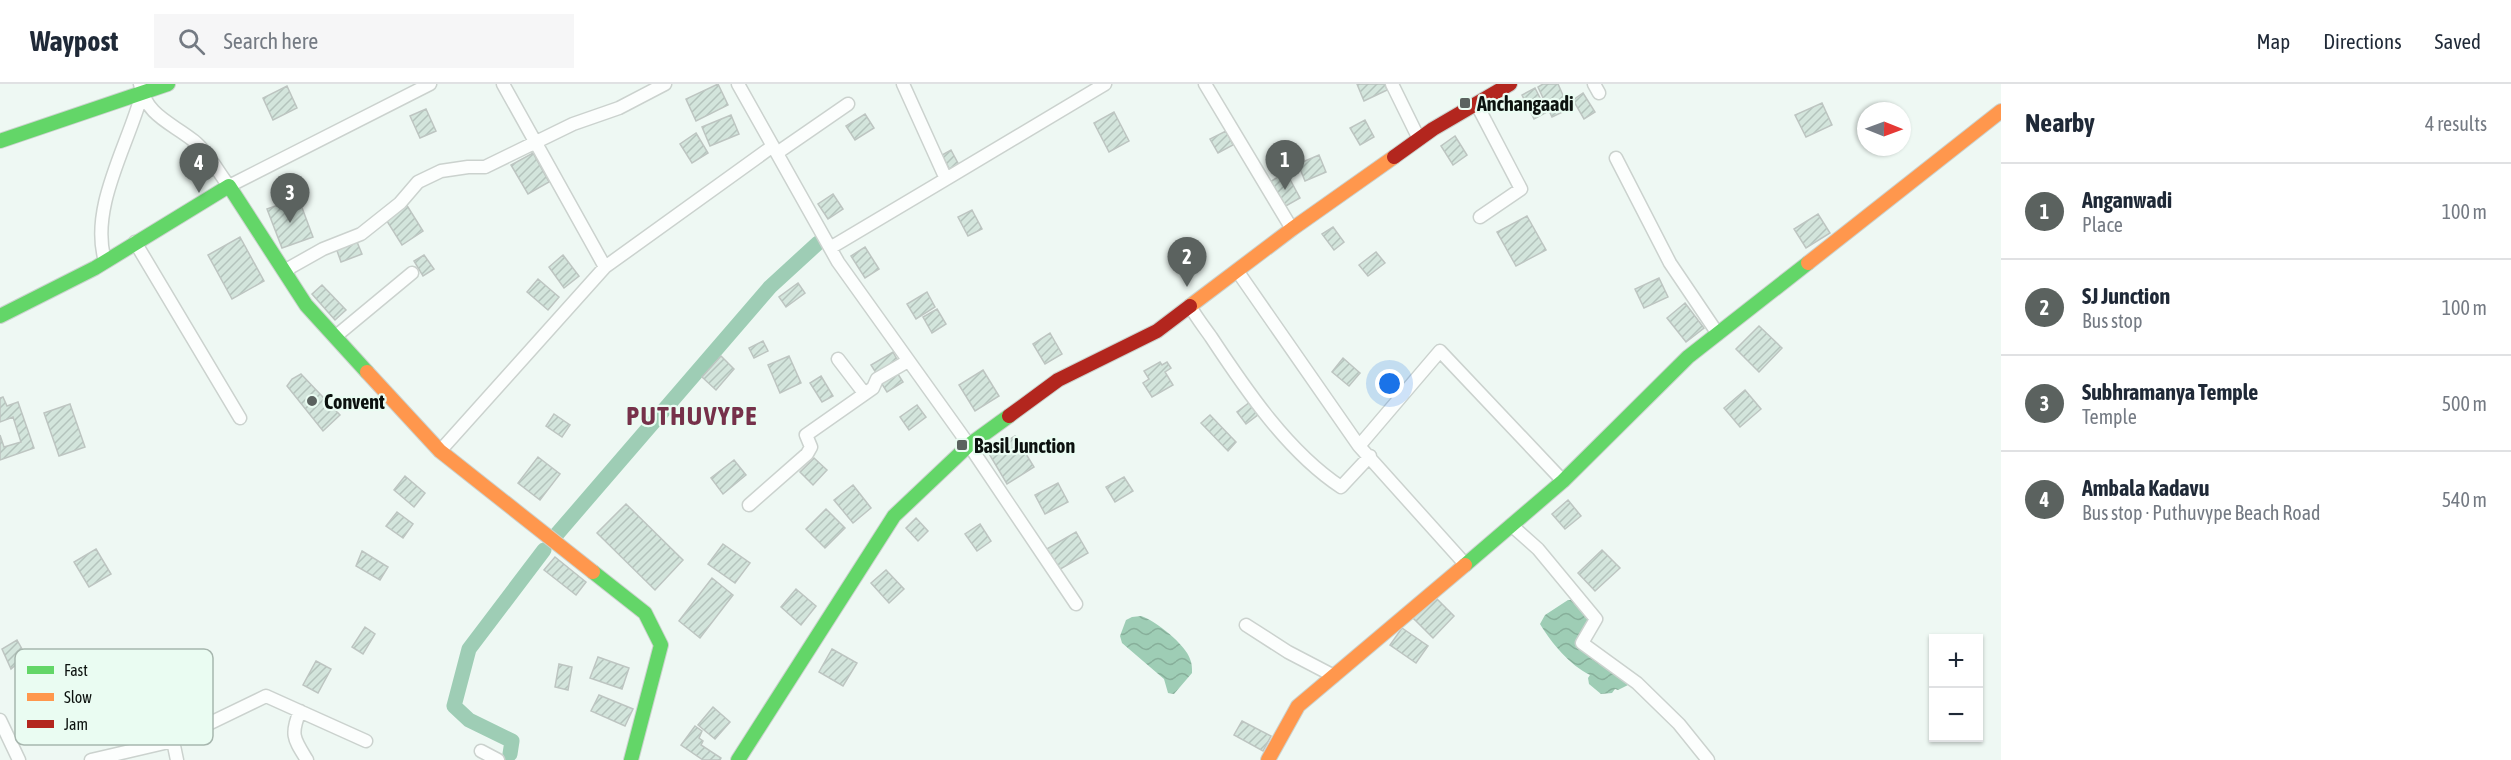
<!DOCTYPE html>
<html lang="en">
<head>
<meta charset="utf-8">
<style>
	:root { --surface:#fff; --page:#f6f6f7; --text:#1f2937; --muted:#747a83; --line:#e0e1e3; --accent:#5b625f }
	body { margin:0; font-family:"Asap Condensed",sans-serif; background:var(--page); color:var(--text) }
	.controls { position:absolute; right:18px; bottom:18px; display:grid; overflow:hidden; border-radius:0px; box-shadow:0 2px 4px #0004 }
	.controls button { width:54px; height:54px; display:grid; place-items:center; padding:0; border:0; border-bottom:2px solid var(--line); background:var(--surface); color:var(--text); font:30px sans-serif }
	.compass { position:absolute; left:1857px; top:18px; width:54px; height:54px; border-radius:50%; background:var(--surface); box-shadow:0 2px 4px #0004; rotate:91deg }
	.you { position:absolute; left:1390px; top:300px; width:21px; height:21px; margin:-15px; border:4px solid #fff; border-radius:50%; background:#1a73e8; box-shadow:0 0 0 9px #1a73e833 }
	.badge { display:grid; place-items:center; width:39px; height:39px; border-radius:50%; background:var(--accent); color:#fff; font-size:20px; font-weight:700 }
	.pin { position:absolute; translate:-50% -50px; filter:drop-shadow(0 2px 3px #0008) }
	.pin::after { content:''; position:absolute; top:32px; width:21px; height:18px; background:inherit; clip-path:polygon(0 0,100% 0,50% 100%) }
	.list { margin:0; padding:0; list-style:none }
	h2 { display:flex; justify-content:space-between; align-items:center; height:78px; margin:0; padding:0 24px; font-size:26px }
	h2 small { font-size:20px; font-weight:400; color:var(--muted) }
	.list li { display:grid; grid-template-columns:39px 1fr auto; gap:18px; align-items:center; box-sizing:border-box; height:96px; padding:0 24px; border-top:2px solid var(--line) }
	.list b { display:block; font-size:22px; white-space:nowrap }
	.list p { margin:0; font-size:20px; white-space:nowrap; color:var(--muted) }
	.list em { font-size:20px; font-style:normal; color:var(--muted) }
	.icon { flex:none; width:33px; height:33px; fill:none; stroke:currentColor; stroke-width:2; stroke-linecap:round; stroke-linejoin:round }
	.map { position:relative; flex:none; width:2001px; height:676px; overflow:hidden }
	header { display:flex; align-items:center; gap:36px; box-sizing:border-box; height:84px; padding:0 30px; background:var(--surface); border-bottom:2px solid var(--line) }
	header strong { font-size:28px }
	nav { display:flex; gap:33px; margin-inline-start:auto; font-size:21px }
	.search { width:420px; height:54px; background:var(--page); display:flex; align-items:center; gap:15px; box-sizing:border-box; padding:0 21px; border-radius:0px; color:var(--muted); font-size:22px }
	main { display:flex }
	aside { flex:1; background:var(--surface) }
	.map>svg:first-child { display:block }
	.water { fill:url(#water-waves) }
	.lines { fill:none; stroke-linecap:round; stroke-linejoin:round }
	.canal { stroke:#9ecdb5; stroke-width:15 }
	.building { fill:url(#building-hatch); stroke:#bdc5c1; stroke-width:1.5 }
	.street-casing { stroke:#cbd2ce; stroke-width:15 }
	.fast-casing { stroke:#cbd2ce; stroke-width:16 }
	.slow-casing { stroke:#cbd2ce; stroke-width:16 }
	.jam-casing { stroke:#cbd2ce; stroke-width:16 }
	.street { stroke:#fcfefd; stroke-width:12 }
	.fast { stroke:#63d668; stroke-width:14 }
	.slow { stroke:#ff974d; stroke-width:14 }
	.jam { stroke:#b3261e; stroke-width:14 }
	.poi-dot { fill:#5b625f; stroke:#eafcf2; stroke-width:2 }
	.labels { text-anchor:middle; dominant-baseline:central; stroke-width:4.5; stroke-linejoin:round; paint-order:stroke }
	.poi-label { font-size:20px; font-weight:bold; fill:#0c120f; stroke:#eafcf2; text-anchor:start }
	.district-label { font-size:26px; font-weight:bold; letter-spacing:1.5px; fill:#76314a; stroke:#eafcf2 }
	.key { fill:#eafcf2; stroke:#a7b6ae; stroke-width:1.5 }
	.key-label { font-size:16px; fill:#0c120f }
</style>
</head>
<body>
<header>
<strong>Waypost</strong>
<div class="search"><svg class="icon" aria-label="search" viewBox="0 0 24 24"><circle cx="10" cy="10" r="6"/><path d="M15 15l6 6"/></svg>Search here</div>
<nav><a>Map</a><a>Directions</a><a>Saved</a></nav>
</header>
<main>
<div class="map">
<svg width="2001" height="676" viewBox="0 0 2001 676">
	<defs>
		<pattern id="water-waves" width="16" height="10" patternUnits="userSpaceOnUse" patternTransform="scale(1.5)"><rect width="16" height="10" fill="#9ecdb5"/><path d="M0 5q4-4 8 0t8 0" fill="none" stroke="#87af9a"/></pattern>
		<pattern id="building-hatch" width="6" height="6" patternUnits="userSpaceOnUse" patternTransform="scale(1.5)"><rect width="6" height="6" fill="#d3e5dc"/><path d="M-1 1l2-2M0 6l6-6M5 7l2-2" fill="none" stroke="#b4c3bc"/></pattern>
	</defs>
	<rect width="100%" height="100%" fill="#eef8f3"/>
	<path class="water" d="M1568,516H1575L1590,536L1585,546L1591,571L1597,577L1627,597L1628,601L1618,606L1615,605L1612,609L1601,610L1589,600L1588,594L1590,591C1570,581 1552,560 1540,540L1545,531Z
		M1141,532C1155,536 1186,561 1190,575C1192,579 1192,584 1192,589L1174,610L1168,609L1164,595L1122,559L1120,552L1126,536L1132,533Z"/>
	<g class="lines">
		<path class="canal" d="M557,450L770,203L818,159
			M510,670L512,657L469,636L454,622L469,565L544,466"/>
	</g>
	<path class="building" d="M718,0L728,21L696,37L686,15Z
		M1357,0H1385L1387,6L1364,17Z
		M1543,0H1558L1569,25L1552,33L1538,3Z
		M287,2L297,24L273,36L263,14Z
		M1535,4L1547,28L1534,35L1522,11Z
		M1583,9L1595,28L1584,35L1573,16Z
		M1822,19L1832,41L1806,53L1795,31Z
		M426,25L436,47L420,54L410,32Z
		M1114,28L1129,57L1109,68L1094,39Z
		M865,30L874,44L855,56L846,42Z
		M731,31L739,50L710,62L702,43Z
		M1365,36L1374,53L1360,61L1350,44Z
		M1226,47L1233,61L1218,69L1210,55Z
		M696,49L708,69L692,79L680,60Z
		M1455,52L1467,71L1453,81L1441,62Z
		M951,66L960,83L951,88L942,71Z
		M533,69L549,98L528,110L511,81Z
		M1319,71L1326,88L1305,97L1298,80Z
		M1286,88L1300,114L1284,123L1270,98Z
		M833,110L843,125L828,135L818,120Z
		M290,112L291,116L298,113L313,153L282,164L267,125L281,120L279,116Z
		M406,120L423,147L402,161L385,134Z
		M972,126L982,145L968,152L958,133Z
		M1818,130L1830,149L1806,164L1794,145Z
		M1527,132L1546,166L1516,182L1497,148Z
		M1333,143L1344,158L1334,166L1322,150Z
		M240,153L264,197L232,215L208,171Z
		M355,153L362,170L341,178L335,161Z
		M865,163L879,185L865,194L851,172Z
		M1376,168L1385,179L1368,192L1359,181Z
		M424,171L434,185L423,192L414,177Z
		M563,171L579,192L564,204L549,183Z
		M1659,194L1668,213L1644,224L1635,205Z
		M538,195L559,213L548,226L527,208Z
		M798,199L805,209L786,223L779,213Z
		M322,201L346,226L335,236L312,210Z
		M927,208L935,223L916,235L907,220Z
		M1685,219L1704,244L1686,258L1667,234Z
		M937,225L946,240L932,249L923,233Z
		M1759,242L1782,264L1759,288L1736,265Z
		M1050,249L1062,270L1045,280L1033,260Z
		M763,257L768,267L754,274L749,264Z
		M893,268L899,279L878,292L871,281Z
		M721,272L734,285L716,306L702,293Z
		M789,272L801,299L780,309L768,281Z
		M1343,274L1360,289L1349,302L1332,288Z
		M1160,278L1162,281L1167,278L1171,284L1165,288L1173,301L1152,313L1143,299L1149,295L1144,287Z
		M983,286L999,312L975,327L959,301Z
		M896,287L903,298L887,308L880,297Z
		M301,290L340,331L323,347L287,302L292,295Z
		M821,292L833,312L822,318L810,299Z
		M1745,306L1761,325L1740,343L1724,324Z
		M3,313L7,322L18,318L34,364L0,376V351L4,363L21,358L13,333L0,338V314Z
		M1250,318L1259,330L1246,340L1237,328Z
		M70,320L85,363L59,372L44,329Z
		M917,321L926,333L909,346L900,333Z
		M554,330L570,341L562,353L546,342Z
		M1210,331L1236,358L1228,367L1201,339Z
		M1015,352L1034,383L1007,400L988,368Z
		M538,373L560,390L540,416L518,399Z
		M814,374L827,386L813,401L800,388Z
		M734,376L746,391L723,410L711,394Z
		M405,392L425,409L414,423L394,406Z
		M1124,393L1133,407L1115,418L1106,403Z
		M1058,399L1068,418L1045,430L1035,411Z
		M853,401L871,424L853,439L834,416Z
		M1568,416L1581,432L1565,445L1552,430Z
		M626,420L683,476L655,506L597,449Z
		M826,425L845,444L825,464L806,445Z
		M397,428L413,440L403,454L386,442Z
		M916,434L928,447L918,457L906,444Z
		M980,440L991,457L977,467L965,450Z
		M1076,448L1088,469L1057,487L1045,466Z
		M723,460L750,479L735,499L708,480Z
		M96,465L111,490L89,503L74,478Z
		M1602,466L1620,484L1595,507L1578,489Z
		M362,467L388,483L380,496L356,482Z
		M555,473L586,498L576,511L544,486Z
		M886,486L904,505L889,519L871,499Z
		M712,494L733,511L700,554L679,537Z
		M796,505L816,522L801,541L781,523Z
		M1435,513L1454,532L1433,554L1413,534Z
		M365,543L375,550L363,570L352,563Z
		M1402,544L1428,562L1416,579L1390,561Z
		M17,556L26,572L11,585L2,565Z
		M832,565L857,579L843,602L819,588Z
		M598,573L629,584L622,605L590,594Z
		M316,577L331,585L318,609L303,601Z
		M559,580L572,583L568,606L555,603Z
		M599,611L633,625L625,642L591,627Z
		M713,623L730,638L715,655L698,641Z
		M1242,637L1271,652L1263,667L1234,651Z
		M695,642L702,647L699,654L703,657L701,661L721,674L720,676H703L681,661Z"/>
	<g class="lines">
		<g class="street-casing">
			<path id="street" d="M140,0C146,32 172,39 194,57C208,68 218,88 229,102L430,0
				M503,0L605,183
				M738,0L838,178L969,361L1076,520
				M1205,0L1292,145
				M1392,0L1419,55
				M1594,0L1599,9
				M1477,21L1521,105L1480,133
				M777,69L848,20
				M1616,74L1670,179L1718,250
				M946,95L1105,0
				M135,158L240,334
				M830,164L946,95L903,0
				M105,177C89,123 129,60 142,9
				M1238,188L1359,362L1465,480
				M286,189L291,183L323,165L361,150L400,119L418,98L441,87L468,83H485L573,40L619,24L665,0
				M1190,222C1196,233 1204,243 1211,253C1246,306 1288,368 1341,403L1370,372
				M336,252L412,189
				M838,275L864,309
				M1359,362L1440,267L1563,397
				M440,367L605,183L773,62
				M749,421L807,370L811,363L806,351L873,304L877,295L908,277
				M1511,441L1538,465L1596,535L1582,559L1637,599L1679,640L1708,676
				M1246,541L1288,568L1334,592
				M300,627C290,651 294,655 307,676
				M0,636L19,676
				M173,657L266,612L366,657
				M481,667L498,676
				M91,676L173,657L177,676"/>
		</g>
		<g class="fast-casing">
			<path id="fast" d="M0,57L168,0
				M0,232L95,184L229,102L306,221L367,288
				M1465,481L1563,397L1688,273L1808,179
				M593,488L645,529L661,561L631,676
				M738,676L894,432L969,361L1009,332"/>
		</g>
		<g class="slow-casing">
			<path id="slow" d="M1808,179L2001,27
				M1190,222L1292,145L1394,73
				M367,288L440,367L593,488
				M1268,676L1298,622L1465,481"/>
		</g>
		<g class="jam-casing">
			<path id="jam" d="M1394,73L1433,45L1510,0
				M1009,332L1058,296L1157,247L1190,222"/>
		</g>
		<use href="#street" class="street"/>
		<use href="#fast" class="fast"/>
		<use href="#slow" class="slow"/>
		<use href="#jam" class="jam"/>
	</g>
	<g class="poi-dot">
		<rect x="1459" y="13" width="12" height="12" rx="3"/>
		<circle cx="312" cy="317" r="6"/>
		<rect x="956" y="355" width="12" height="12" rx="3"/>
	</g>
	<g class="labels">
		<g class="poi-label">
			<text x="1477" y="19">Anchangaadi</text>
			<text x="324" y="317">Convent</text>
			<text x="974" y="361">Basil Junction</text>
		</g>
		<g class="district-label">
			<text x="692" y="332">PUTHUVYPE</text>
		</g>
	</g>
	<rect x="15" y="565" width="198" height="96" rx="9" class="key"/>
	<rect x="27" y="582" width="27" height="8" fill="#63d668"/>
	<rect x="27" y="609" width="27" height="8" fill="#ff974d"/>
	<rect x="27" y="636" width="27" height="8" fill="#b3261e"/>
	<g class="key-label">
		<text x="64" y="592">Fast</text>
		<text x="64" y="619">Slow</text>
		<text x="64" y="646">Jam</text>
	</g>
</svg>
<div class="controls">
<button>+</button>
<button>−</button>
</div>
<svg class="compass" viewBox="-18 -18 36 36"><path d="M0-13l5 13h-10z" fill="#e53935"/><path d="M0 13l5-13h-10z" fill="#747a83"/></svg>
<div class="you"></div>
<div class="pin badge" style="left:1285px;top:106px">1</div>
<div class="pin badge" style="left:1187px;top:203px">2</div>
<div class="pin badge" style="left:290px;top:139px">3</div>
<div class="pin badge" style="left:199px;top:109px">4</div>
</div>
<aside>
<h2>Nearby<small>4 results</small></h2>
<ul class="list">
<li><span class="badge">1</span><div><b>Anganwadi</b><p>Place</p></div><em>100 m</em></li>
<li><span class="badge">2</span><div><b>SJ Junction</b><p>Bus stop</p></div><em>100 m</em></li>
<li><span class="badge">3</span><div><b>Subhramanya Temple</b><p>Temple</p></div><em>500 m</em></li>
<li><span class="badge">4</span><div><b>Ambala Kadavu</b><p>Bus stop · Puthuvype Beach Road</p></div><em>540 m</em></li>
</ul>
</aside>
</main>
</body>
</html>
